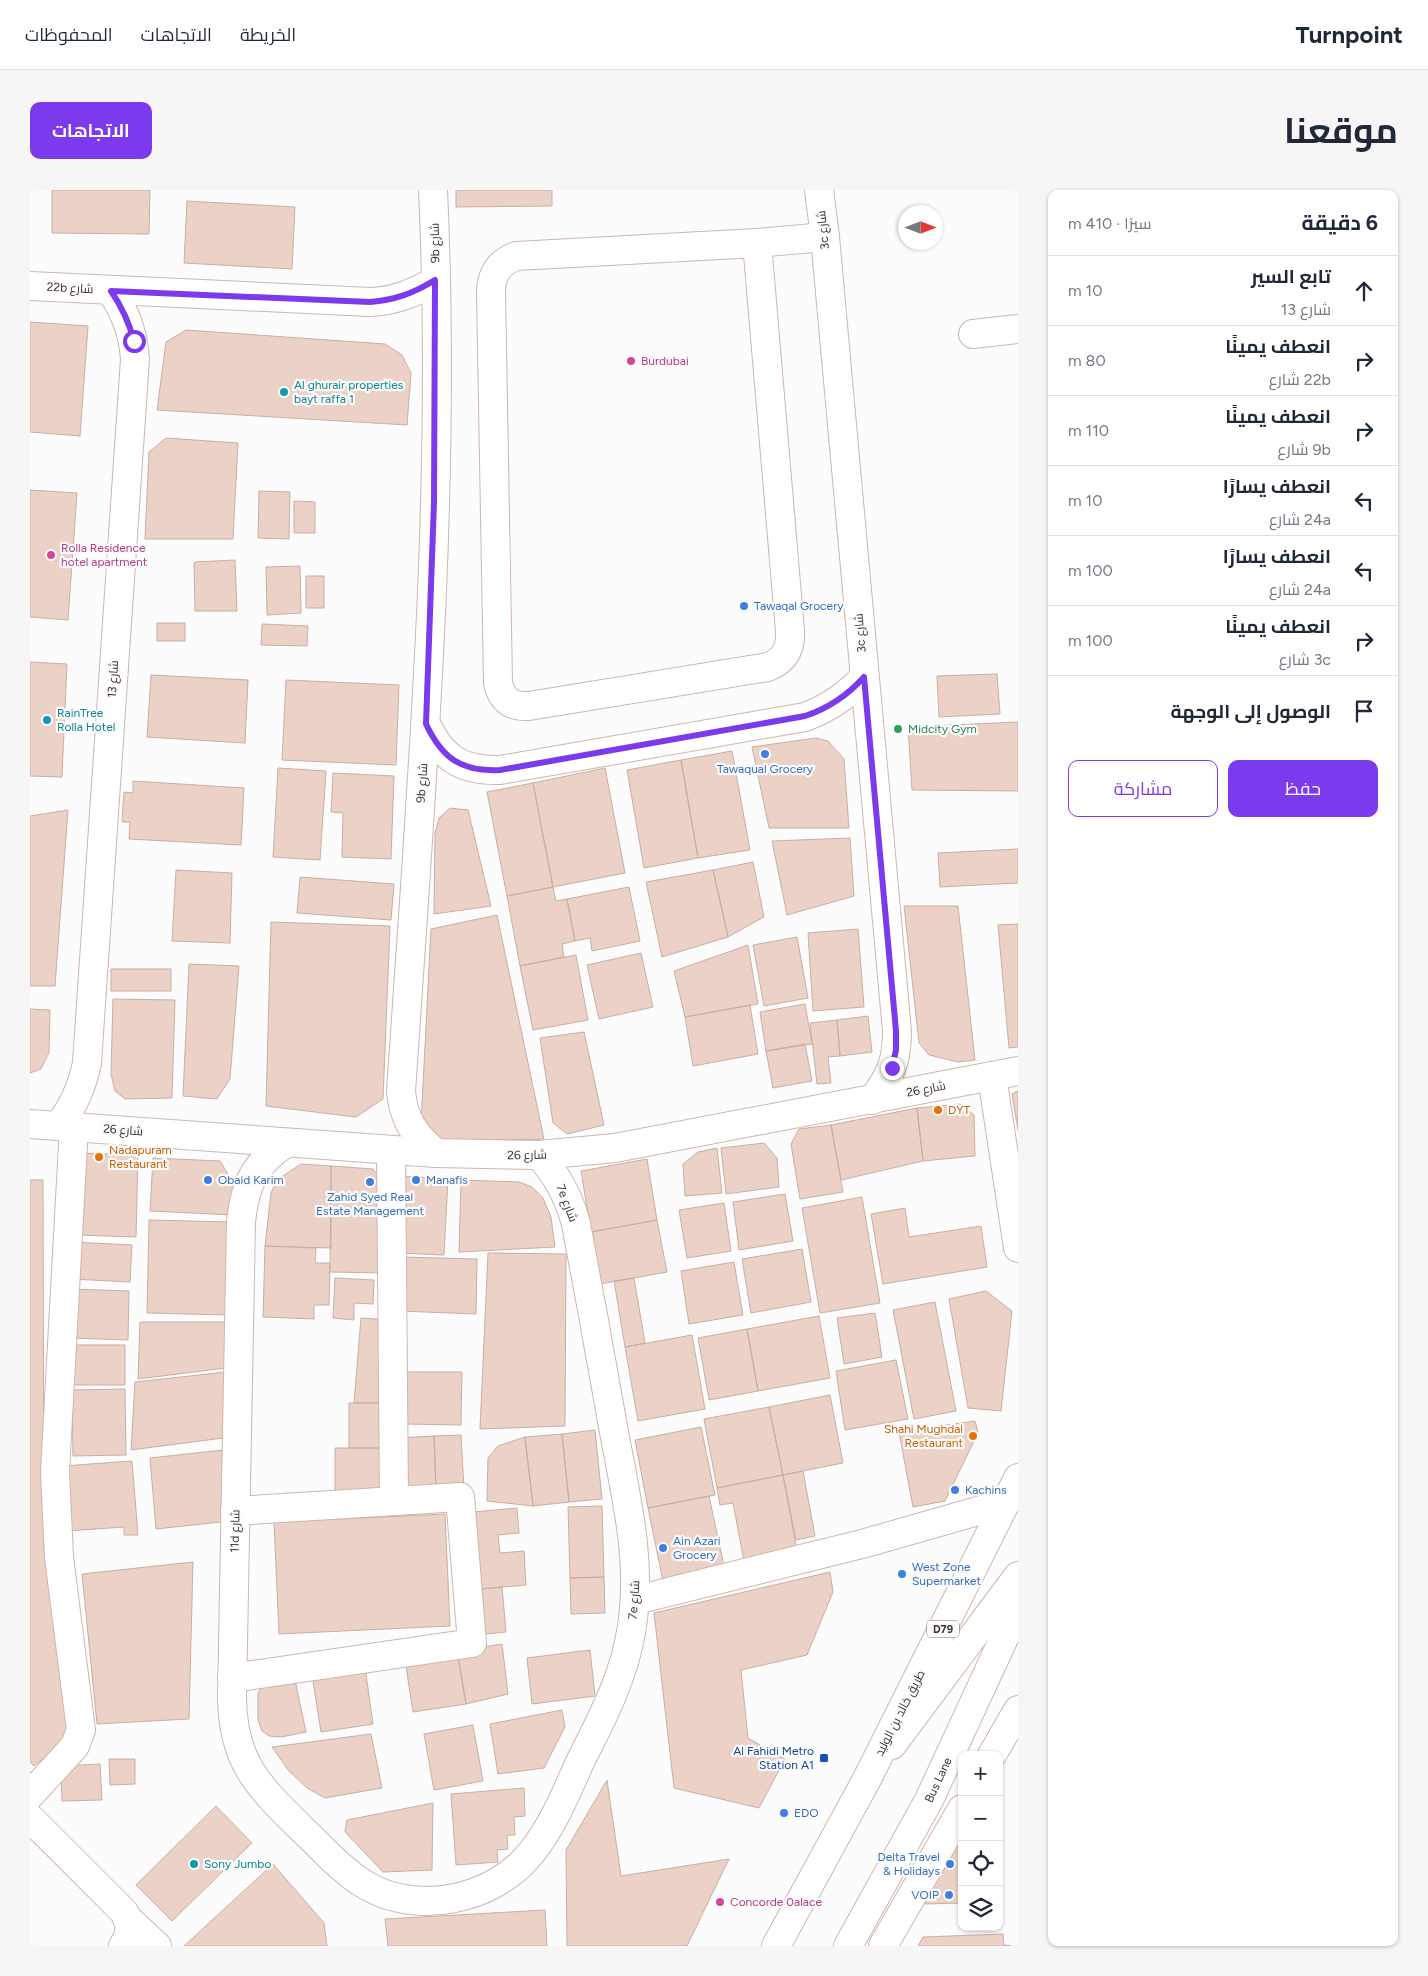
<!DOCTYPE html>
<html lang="ar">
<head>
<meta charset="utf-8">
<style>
	:root { --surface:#fff; --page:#f6f6f7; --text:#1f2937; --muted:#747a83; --line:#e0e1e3; --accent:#7c3aed }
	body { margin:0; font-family:Figtree,Cairo,sans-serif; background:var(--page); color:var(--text); direction:rtl }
	.controls { position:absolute; right:15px; bottom:15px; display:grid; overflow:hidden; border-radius:10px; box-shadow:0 1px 4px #0004 }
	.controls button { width:45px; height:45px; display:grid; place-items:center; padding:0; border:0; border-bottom:1px solid var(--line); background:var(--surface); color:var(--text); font:25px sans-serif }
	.compass { position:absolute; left:868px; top:15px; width:45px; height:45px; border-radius:50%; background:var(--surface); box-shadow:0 1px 4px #0004; rotate:90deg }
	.stop { position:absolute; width:15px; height:15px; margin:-11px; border:4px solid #7c3aed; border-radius:50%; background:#fff }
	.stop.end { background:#7c3aed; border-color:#fff; box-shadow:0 1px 5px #0008 }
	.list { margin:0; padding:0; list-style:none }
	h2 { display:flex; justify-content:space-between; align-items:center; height:65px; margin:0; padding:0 20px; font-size:21px }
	h2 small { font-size:16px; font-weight:400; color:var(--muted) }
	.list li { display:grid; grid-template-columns:32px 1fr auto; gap:15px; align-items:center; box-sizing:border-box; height:70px; padding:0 20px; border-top:1px solid var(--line) }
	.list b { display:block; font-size:19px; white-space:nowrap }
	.list p { margin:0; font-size:16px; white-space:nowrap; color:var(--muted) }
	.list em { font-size:16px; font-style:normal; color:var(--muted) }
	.actions { display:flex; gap:10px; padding:15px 20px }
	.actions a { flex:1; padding:11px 0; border:1px solid var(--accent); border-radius:10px; text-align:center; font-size:18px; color:var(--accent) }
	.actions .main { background:var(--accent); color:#fff }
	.icon { flex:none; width:28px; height:28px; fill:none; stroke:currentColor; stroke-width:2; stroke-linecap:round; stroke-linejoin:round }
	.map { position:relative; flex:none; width:988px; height:1756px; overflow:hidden; direction:ltr; border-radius:10px }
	header { display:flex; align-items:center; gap:30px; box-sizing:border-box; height:70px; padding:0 25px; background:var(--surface); border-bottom:1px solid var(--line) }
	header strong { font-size:24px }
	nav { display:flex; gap:28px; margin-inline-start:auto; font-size:18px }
	.intro { display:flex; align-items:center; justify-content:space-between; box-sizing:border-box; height:120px; padding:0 30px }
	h1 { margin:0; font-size:35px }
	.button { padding:12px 22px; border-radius:10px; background:var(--accent); color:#fff; font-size:18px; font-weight:700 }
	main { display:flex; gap:30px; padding:0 30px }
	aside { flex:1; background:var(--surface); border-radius:10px; box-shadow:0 1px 4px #0004 }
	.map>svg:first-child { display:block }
	.building { fill:#ebd1c6; stroke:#c8afa5 }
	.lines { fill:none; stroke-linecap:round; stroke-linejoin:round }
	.minor-casing { stroke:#cfb6ac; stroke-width:30 }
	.major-casing { stroke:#cfb6ac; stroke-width:30 }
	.minor { stroke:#fff; stroke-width:28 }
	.major { stroke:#fff; stroke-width:28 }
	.route { stroke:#7c3aed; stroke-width:6 }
	.hotel-dot { fill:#d1479c; stroke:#fcfcfc; stroke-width:2 }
	.culture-dot { fill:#0f9aa8; stroke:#fcfcfc; stroke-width:2 }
	.shop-dot { fill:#3f7fe0; stroke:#fcfcfc; stroke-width:2 }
	.leisure-dot { fill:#2e9e5b; stroke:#fcfcfc; stroke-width:2 }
	.food-dot { fill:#e8710a; stroke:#fcfcfc; stroke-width:2 }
	.transit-dot { fill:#1a4fb4; stroke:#fcfcfc; stroke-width:2 }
	.labels { text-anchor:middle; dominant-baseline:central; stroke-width:4.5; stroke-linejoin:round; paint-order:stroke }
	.shield { fill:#fcfcfc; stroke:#766f6c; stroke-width:1 }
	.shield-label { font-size:11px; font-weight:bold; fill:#3d322e }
	.street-label { font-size:12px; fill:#3d322e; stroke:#fcfcfc }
	.hotel-label { font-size:12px; fill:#b23c85; stroke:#fcfcfc; text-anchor:start }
	.culture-label { font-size:12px; fill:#0d838f; stroke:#fcfcfc; text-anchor:start }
	.shop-label { font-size:12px; fill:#366cbe; stroke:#fcfcfc; text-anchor:start }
	.leisure-label { font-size:12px; fill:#27864d; stroke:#fcfcfc; text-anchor:start }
	.food-label { font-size:12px; fill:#c56008; stroke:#fcfcfc; text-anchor:start }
	.transit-label { font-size:12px; fill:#164399; stroke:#fcfcfc; text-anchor:end }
</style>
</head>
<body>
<header>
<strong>Turnpoint</strong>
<nav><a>الخريطة</a><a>الاتجاهات</a><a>المحفوظات</a></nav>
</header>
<div class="intro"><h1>موقعنا</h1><a class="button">الاتجاهات</a></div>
<main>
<aside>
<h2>6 دقيقة<small>سيرًا · 410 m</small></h2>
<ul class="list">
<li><svg class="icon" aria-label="ahead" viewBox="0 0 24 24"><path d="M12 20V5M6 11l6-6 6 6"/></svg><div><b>تابع السير</b><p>شارع 13</p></div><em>10 m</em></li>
<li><svg class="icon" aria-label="right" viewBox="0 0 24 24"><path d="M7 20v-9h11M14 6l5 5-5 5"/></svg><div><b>انعطف يمينًا</b><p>22b شارع</p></div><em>80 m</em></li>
<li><svg class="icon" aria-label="right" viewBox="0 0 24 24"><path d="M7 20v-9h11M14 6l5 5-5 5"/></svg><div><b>انعطف يمينًا</b><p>9b شارع</p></div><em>110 m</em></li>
<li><svg class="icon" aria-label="left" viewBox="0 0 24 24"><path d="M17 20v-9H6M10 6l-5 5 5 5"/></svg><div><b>انعطف يسارًا</b><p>24a شارع</p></div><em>10 m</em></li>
<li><svg class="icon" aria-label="left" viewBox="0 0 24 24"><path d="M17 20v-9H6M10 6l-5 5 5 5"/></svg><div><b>انعطف يسارًا</b><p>24a شارع</p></div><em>100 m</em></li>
<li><svg class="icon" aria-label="right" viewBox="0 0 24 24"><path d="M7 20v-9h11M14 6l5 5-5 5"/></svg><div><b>انعطف يمينًا</b><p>3c شارع</p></div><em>100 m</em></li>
<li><svg class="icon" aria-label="arrive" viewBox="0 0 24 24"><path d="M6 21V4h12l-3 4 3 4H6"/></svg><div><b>الوصول إلى الوجهة</b></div></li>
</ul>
<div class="actions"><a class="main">حفظ</a><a>مشاركة</a></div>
</aside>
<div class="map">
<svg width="988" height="1756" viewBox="0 0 988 1756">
	<rect width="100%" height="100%" fill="#fcfcfc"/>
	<path class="building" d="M22,0H120L119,44L22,43Z
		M426,0H522V16L426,17Z
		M157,11L265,17L262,79L154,73Z
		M0,132L58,136L50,246L0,242Z
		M156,140L355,154L372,165L381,183L377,235L127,220L136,152Z
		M136,248L208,253L203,349H115L119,262Z
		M0,300L47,303L38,430L0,427Z
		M229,301L260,302L259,349L228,348Z
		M264,311L285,312V343H264Z
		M205,370L207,421H165L164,372Z
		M270,376L271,423L237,425L236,377Z
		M276,386H294V418H276Z
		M127,433H155V451H127Z
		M232,434L278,436L277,456L231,455Z
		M0,472L37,474L32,587L0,586Z
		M967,484L970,524L909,527L907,486Z
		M121,485L218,490L215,553L117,547Z
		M256,490L369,495L366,575L252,570Z
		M988,532V601L882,600L878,537Z
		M786,548L798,551L814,569L819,638H739L722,557Z
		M702,561L720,660L668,668L651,570Z
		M651,570L668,668L614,678L597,580Z
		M248,578L296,581L290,670L243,667Z
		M575,578L595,683L523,697L503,593Z
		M303,583L364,586L361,669L312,667L313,623L301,622Z
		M103,591L214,598L211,655L99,649L100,632H92L94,602L103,603Z
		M503,593L523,697L477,706L457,602Z
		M420,618L438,620L461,716L404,724L405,643L409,628Z
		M38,620L25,796H0V626Z
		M820,648L824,706L757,725L742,651Z
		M988,659V693L910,697L908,663Z
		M723,672L734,727L698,747L683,680Z
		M146,680L202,683L200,753L142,751Z
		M683,680L698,747L632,767L616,692Z
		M270,687L364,694L361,730L267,723Z
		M523,697L526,711L537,709L545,751L532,754L534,767L490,776L477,706Z
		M599,697L610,751L562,761L560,748L545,751L537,709Z
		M874,716H928L945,870L928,872L899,865L889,853Z
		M467,725L514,949L409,951L391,934L401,739Z
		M241,732L360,736L353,909L326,927L236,916Z
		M988,734V857L979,858L968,735Z
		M828,739L834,817L783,821L778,743Z
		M767,747L778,808L734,816L723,755Z
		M718,755L728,814L655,827L644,781Z
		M611,763L623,817L569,829L557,775Z
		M546,765L558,830L503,840L490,776Z
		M159,774L209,776L200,889L187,909L153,906Z
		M81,779H141V801H81Z
		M83,809L145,810L142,908L95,909L85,901L81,884Z
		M775,814L782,854L736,861L730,822Z
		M720,815L728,864L663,876L655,827Z
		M0,819L20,820L19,863L11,879L0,883Z
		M838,826L842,862L810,866L807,830Z
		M807,830L810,866L798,867L801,893L787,894L780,833Z
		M554,842L574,935L537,944L523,933L510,848Z
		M775,854L782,891L743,898L736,861Z
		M988,901V940L982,904Z
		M930,914L944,925L945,966L893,971L887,918Z
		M887,918L893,971L811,990L801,935Z
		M801,935L813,1002L770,1009L761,954L769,939Z
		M734,953L747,968L749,997L696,1004L691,958Z
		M687,958L692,1003L655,1006L653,974L668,962Z
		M49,963L108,965L106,1047L47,1045Z
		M123,968L190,971L204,994L202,1025L120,1021Z
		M617,969L627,1030L561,1042L551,981Z
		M271,974L301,976V1058L235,1056L241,1003L247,990Z
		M301,976L343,979L359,999L354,1083L300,1082Z
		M372,986L418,989L414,1065L368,1063Z
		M0,990H13L14,1358L38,1549L4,1576L0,1572Z
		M431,990L489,992L502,997L513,1008L521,1027L525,1057L429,1062Z
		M755,1004L763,1051L709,1060L703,1012Z
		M832,1007L850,1113L790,1123L772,1018Z
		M694,1013L701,1061L657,1068L649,1020Z
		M875,1018L879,1047L951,1036L957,1077L853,1094L841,1024Z
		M119,1030L201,1032L199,1125L117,1123Z
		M627,1030L637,1082L570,1094L561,1042Z
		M43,1052L102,1055L100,1092L42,1089Z
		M235,1056L286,1058L285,1073H300L299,1115H284V1129L233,1127Z
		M772,1059L781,1112L721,1123L712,1069Z
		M458,1063L536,1064L535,1236L450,1239Z
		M371,1067L447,1069L446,1124L369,1121Z
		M704,1072L713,1125L659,1134L651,1081Z
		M305,1088L344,1090L343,1114L324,1113V1130L303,1128Z
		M604,1088L615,1153L595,1157L584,1091Z
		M41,1099L99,1101L98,1150L40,1148Z
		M956,1101L982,1121L971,1221L938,1218L919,1109Z
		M905,1112L926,1221L884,1229L863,1120Z
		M845,1123L852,1167L814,1174L807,1128Z
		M789,1126L800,1188L728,1201L717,1139Z
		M331,1128L360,1130V1213H324Z
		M110,1132H199L196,1178L108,1189Z
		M717,1139L728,1201L679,1210L668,1148Z
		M662,1145L675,1219L608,1231L595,1157Z
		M40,1155H95V1195H41Z
		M866,1170L878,1229L815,1240L806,1181Z
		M196,1182L193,1248L101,1260L105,1192Z
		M376,1182H432L431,1235L375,1234Z
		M95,1199L96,1265L43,1266L42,1200Z
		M800,1205L813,1273L753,1285L739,1217Z
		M319,1213H360V1258H319Z
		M739,1217L753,1285L687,1298L674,1229Z
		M945,1231L948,1243L915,1311L883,1317L869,1242Z
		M671,1237L685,1305L618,1318L605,1250Z
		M565,1240L572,1309L539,1312L532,1244Z
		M532,1244L539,1312L503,1316L495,1247Z
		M431,1245L434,1299L406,1300L404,1246Z
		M404,1246L406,1300L369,1302L367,1248Z
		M495,1247L503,1316L457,1311L458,1268L468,1256Z
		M305,1258H360V1306H305Z
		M193,1260L191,1332L126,1339L120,1268Z
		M102,1271L108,1345H94V1337L37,1341L33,1276Z
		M773,1281L785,1346L766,1350L753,1285Z
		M753,1285L767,1361L714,1371L703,1313L690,1315L687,1298Z
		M679,1306L694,1376L633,1391L618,1318Z
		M572,1316L574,1387L540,1388L538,1317Z
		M487,1318L489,1343L468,1345L470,1363L494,1361L496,1395L451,1399L444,1322Z
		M415,1324L420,1436L249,1444L244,1332Z
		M163,1372L159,1529L67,1534L52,1384Z
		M800,1382L803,1402L777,1465L711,1480L718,1548L755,1569L729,1618L644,1598L624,1423Z
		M574,1387L575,1423L541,1424L540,1388Z
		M472,1397L476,1442L455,1444L451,1399Z
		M472,1454L478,1504L436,1514L427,1461Z
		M560,1460L565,1506L502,1514L497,1468Z
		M427,1461L436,1514L383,1522L375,1470Z
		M335,1477L343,1534L291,1542L282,1485Z
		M264,1485L276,1542L251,1547L239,1546L232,1541L228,1530V1504L233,1492Z
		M532,1520L535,1537L514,1578L468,1584L460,1534Z
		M443,1535L453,1591L404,1600L394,1544Z
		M341,1544L352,1598L295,1608L277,1598L259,1581L242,1557Z
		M79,1569H105V1594L80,1595Z
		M70,1574L72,1610L32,1611L31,1576Z
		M577,1590L591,1686L699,1669L657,1756H537L536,1660Z
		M494,1598L495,1626L484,1627L485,1645H477L478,1659L467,1660L468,1672L426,1675L421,1604Z
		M403,1613L402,1680L353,1682L315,1642L317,1630Z
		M186,1616L222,1653L142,1731L106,1695Z
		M932,1645V1713L894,1714Z
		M243,1674L294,1733L297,1756H154Z
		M515,1720L517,1756H358L355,1729Z
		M973,1744L974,1755L986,1756H888L893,1747Z"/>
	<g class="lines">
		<g class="minor-casing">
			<g id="minor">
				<path d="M403,0C417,301 391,602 371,902C374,930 384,945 406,963"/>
				<path d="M789,0L795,47L867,841C867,871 861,886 842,910"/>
				<path d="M727,53L760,441C761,459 755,470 738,477L499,516C481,517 472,510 468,493L461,101C462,83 469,73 486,66Z"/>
				<path d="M727,53L795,47"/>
				<path d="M0,96L340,112C365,111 384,103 405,91"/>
				<path d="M943,144L988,139"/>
				<path d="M396,534C412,568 431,581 470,580L775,527C799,518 817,506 834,487"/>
				<path d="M962,886L988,1058"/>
				<path d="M0,934L406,963L509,965L585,958L988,881"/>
				<path d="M29,935C44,916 52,897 57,873L105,169C103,143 96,123 81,101"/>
				<path d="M256,953C224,974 215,994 211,1032L202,1506C202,1572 229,1597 273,1640C292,1658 311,1680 334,1694C385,1726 463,1711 501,1663C523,1636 536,1603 550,1572C572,1528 595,1486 602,1436C612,1370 596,1307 584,1242C572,1173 559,1103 546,1034C539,1007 528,986 509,965"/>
				<path d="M361,960L364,1311"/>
				<path d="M606,1410L832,1354L976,1313"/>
				<path d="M202,1488L442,1453L430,1307L205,1321"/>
				<path d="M862,1555L988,1386"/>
				<path d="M0,1605L45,1556L51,1540L29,1367L25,1282L44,936"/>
				<path d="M0,1628L94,1722C101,1734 101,1744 93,1756"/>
				<path d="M99,1730L127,1756"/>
				<path id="s1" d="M818,1756L899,1610L988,1418"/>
			</g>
		</g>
		<g class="major-casing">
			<path id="major" d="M962,1565L988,1520
				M746,1756L837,1589L988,1288
				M853,1756L932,1619"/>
		</g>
		<use href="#minor" class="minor"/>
		<use href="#major" class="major"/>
	</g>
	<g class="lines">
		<path class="route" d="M104,151C99,132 92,117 81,101L340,112C365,110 384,103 405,90L404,312L396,534C412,568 431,582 470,580L775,526C799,518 817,506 834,487L866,841V860L862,878"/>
	</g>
	<g class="hotel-dot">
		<circle cx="601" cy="171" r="5"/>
		<circle cx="21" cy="365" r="5"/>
		<circle cx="690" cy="1712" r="5"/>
	</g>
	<g class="culture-dot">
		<circle cx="254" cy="202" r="5"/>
		<circle cx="17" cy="530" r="5"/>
		<circle cx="164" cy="1674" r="5"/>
	</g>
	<g class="shop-dot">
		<circle cx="714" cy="416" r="5"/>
		<circle cx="735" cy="564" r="5"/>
		<circle cx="178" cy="990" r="5"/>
		<circle cx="386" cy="990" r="5"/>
		<circle cx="340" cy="992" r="5"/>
		<circle cx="925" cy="1300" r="5"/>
		<circle cx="633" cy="1358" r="5"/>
		<circle cx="872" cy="1384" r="5"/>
		<circle cx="754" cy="1623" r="5"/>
		<circle cx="920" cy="1674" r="5"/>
		<circle cx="919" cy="1705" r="5"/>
	</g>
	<circle class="leisure-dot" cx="868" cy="539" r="5"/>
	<g class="food-dot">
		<circle cx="908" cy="920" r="5"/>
		<circle cx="69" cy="967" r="5"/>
		<circle cx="943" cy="1246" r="5"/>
	</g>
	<rect class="transit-dot" x="789" y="1563" width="10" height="10" rx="2.5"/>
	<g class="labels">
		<rect class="shield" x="897" y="1430.5" width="32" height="17" rx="4"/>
		<g class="shield-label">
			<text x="913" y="1439">D79</text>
		</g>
		<g class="street-label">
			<text transform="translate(793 40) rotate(-96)">3c شارع</text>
			<text transform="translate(405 53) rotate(-91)">9b شارع</text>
			<text transform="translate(40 98) rotate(3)">22b شارع</text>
			<text transform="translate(830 443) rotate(-95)">3c شارع</text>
			<text transform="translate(83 489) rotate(-86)">شارع 13</text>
			<text transform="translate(392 593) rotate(-86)">9b شارع</text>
			<text transform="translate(896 899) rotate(-11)">شارع 26</text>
			<text transform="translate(93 940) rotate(4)">شارع 26</text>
			<text transform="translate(497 965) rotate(-1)">شارع 26</text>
			<text transform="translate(537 1013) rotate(69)">7e شارع</text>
			<text transform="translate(205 1341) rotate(-89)">11d شارع</text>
			<text transform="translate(604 1410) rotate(-86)">7e شارع</text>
			<text transform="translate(870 1523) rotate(-63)">طريق خالد بن الوليد</text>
			<text stroke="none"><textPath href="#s1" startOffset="189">Bus Lane</textPath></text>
		</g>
		<g class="hotel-label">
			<text x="611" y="171">Burdubai</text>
			<text x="31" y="358">Rolla Residence<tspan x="31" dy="14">hotel apartment</tspan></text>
			<text x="700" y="1712">Concorde 0alace</text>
		</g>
		<g class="culture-label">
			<text x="264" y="195">Al ghurair properties<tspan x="264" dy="14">bayt raffa 1</tspan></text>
			<text x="27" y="523">RainTree<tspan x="27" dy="14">Rolla Hotel</tspan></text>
			<text x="174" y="1674">Sony Jumbo</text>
		</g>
		<g class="shop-label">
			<text x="724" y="416">Tawaqal Grocery</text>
			<text x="735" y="579" text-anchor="middle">Tawaqual Grocery</text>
			<text x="188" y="990">Obaid Karim</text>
			<text x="396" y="990">Manafis</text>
			<text x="340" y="1007" text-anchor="middle">Zahid Syed Real<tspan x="340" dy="14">Estate Management</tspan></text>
			<text x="935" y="1300">Kachins</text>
			<text x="643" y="1351">Ain Azari<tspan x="643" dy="14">Grocery</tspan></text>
			<text x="882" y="1377">West Zone<tspan x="882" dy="14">Supermarket</tspan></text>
			<text x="764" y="1623">EDO</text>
			<text x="910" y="1667" text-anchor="end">Delta Travel<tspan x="910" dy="14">&amp; Holidays</tspan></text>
			<text x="909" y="1705" text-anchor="end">VOIP</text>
		</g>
		<g class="leisure-label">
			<text x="878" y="539">Midcity Gym</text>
		</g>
		<g class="food-label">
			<text x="918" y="920">DYT</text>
			<text x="79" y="960">Nadapuram<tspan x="79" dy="14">Restaurant</tspan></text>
			<text x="933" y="1239" text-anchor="end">Shahi Mughdal<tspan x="933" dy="14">Restaurant</tspan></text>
		</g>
		<g class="transit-label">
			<text x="784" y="1561">Al Fahidi Metro<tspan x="784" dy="14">Station A1</tspan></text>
		</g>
	</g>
</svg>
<div class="controls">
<button>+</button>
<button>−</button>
<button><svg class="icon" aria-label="locate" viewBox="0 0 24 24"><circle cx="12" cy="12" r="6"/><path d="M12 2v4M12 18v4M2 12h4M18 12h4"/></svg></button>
<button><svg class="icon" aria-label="layers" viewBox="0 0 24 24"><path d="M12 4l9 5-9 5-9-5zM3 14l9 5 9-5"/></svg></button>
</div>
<svg class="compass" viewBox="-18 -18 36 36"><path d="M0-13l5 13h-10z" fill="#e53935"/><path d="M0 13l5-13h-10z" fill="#747a83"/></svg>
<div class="stop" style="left:104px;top:151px"></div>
<div class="stop end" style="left:862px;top:878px"></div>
</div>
</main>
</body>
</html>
